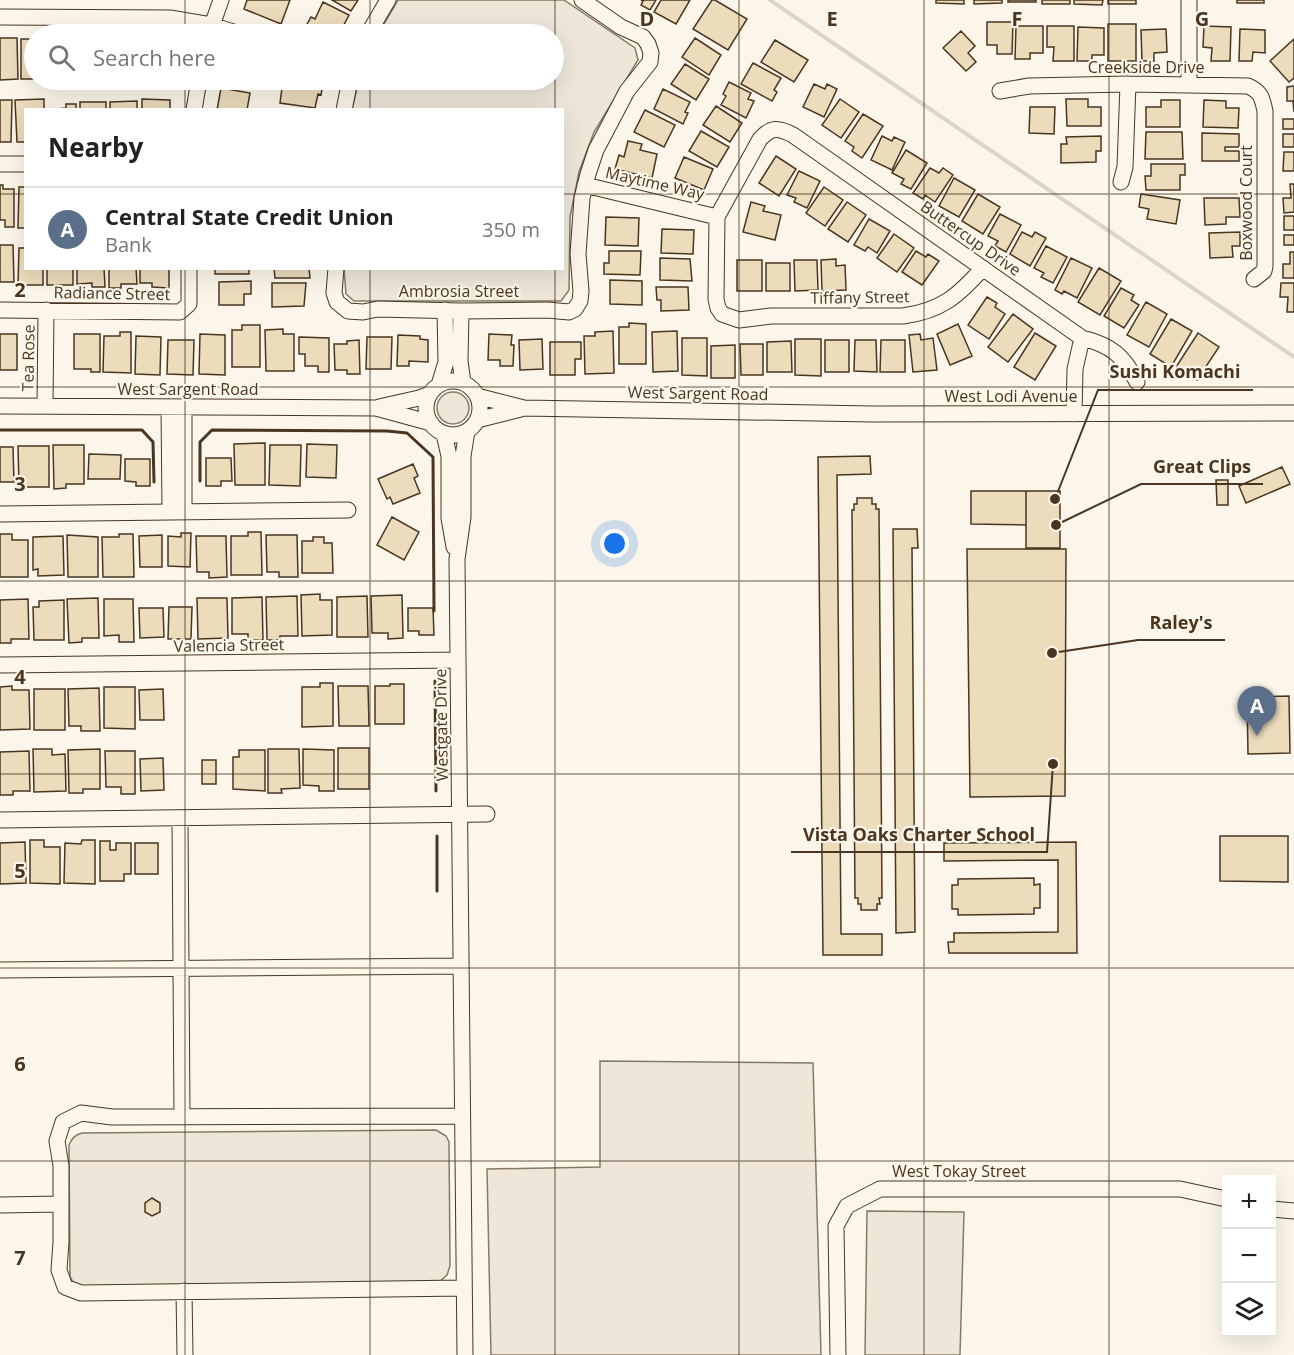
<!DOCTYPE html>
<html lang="en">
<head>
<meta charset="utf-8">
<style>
	:root { --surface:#fff; --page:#f2f2f2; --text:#222; --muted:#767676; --line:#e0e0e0; --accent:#b45309 }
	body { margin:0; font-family:"Open Sans",sans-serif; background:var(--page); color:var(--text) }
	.controls { position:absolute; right:18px; bottom:18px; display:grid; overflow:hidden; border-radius:0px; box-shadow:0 6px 24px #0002 }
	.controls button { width:54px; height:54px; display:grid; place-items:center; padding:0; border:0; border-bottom:2px solid var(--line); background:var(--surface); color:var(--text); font:30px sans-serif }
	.you { position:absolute; left:615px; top:544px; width:21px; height:21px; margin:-15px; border:4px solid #fff; border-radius:50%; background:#1a73e8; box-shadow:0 0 0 9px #1a73e833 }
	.badge { display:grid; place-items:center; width:39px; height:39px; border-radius:50%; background:var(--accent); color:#fff; font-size:20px; font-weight:700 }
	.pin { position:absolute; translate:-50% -50px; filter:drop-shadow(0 2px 3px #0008) }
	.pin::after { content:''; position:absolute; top:32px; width:21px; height:18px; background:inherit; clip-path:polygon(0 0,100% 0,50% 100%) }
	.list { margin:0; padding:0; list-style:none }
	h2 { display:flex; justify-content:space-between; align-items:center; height:78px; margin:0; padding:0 24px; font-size:26px }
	h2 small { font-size:20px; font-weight:400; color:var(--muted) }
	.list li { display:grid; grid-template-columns:39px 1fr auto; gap:18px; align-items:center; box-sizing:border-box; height:84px; padding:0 24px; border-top:2px solid var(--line) }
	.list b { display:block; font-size:22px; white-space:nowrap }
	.list p { margin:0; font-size:20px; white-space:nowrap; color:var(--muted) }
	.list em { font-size:20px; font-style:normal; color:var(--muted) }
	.icon { flex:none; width:33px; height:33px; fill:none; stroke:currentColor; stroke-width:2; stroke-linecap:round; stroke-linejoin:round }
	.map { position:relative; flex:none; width:1294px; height:1355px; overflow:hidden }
	.search { position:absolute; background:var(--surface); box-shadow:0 6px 24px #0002; left:24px; top:24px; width:540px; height:66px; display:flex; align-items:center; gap:15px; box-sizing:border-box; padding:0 21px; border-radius:33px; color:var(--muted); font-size:22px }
	.panel { position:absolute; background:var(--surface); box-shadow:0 6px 24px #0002; left:24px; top:108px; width:540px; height:162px; border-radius:0px }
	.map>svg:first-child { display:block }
	.green { fill:#ede6d9; stroke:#887966; stroke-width:1.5 }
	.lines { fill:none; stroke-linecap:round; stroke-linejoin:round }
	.stream { stroke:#dcd4c6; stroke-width:4 }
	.building { fill:#ecdcbc; stroke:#4a3520; stroke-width:1.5 }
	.minor-casing { stroke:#4a3520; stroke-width:17 }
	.minor { stroke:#fbf6e9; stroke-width:15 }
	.wall { stroke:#4a3520; stroke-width:3 }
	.grid { fill:none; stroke:#4a3520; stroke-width:1.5; stroke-opacity:0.55 }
	.labels { text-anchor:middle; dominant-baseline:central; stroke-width:4.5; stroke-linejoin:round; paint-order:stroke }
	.street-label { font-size:16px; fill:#4a3520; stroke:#fbf6e9 }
	.grid-label { font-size:20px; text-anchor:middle; font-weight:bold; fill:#4a3520; stroke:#fbf6e9; stroke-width:4.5; stroke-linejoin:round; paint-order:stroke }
	.leader { fill:none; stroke:#4a3520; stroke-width:2 }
	.callout-dot { fill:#4a3520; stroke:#fbf6e9; stroke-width:2 }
	.callout-label { font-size:18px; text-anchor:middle; font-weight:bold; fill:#4a3520; stroke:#fbf6e9; stroke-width:4.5; stroke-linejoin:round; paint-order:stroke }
</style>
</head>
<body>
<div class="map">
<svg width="1294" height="1355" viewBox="0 0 1294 1355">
	<rect width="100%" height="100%" fill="#fbf6e9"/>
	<path class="green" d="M398,0H564L635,48L638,60L594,132L579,172L570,217L569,290L561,301H354L346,294L344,269L562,268V110L352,109L359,80H554V34H378Z
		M437 408a16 16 0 1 1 32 0a16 16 0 1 1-32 0Z
		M600,1061L813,1063L821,1355H491L487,1169L600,1167Z
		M436,1130L446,1136L449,1142L450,1266L447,1275L439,1282L80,1286L73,1282L70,1277L69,1145C72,1138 75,1135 82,1133Z
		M867,1211L964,1212L960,1355H865Z"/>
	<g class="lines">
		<path class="stream" d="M770,0L1294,357"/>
	</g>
	<path class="building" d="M247,0H290L281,24L244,9Z
		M332,0H358L351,11Z
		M641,0H656L650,10L641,5L643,1Z
		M661,0H690L676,24L654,12Z
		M712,0H715L747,19L728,50L693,29Z
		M936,0H964V4L936,3Z
		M974,0H1002V3L974,4Z
		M1008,0H1036V2H1008Z
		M1042,0H1070V4H1042Z
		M1074,0H1103L1102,5L1074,4Z
		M1108,0H1136V4H1108Z
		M1237,0H1264V3H1237Z
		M323,2L349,15L339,34H324L306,26L311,17L315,19Z
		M987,22H1013L1012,54H997V45H987Z
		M1108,24H1136V61H1108Z
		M1016,26H1043V53H1030V59H1015Z
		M1047,26H1074V61H1053L1054,47H1047Z
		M1204,26L1231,27L1230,61H1211L1212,48L1203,47Z
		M1078,27L1104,28V55H1092V61H1077Z
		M1166,29L1167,52L1154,53V61H1142L1141,30Z
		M1240,29L1265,30V53L1253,52L1252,61H1239Z
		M961,31L975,46L968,53L976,62L966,71L943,48Z
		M0,38H17L18,79L0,80Z
		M695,38L721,55L709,75L682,57Z
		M21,39H34V79H21Z
		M1294,39V78L1289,82L1270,61Z
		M775,40L808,60L794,82L761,62Z
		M753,63L781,78L774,90L777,92L772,101L741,84Z
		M685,64L709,79L696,100L671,84Z
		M223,80H254L252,88L222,82Z
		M283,80L323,82L321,95L318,94L315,108L280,103Z
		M729,82L751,93L748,99L754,101L746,118L721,105L726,96L723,94Z
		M814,84L825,89L827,84L837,89L824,117L803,107Z
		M1294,86V112L1293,101H1287V87Z
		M221,88L250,93L247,110H217Z
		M663,89L690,102L685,112L688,113L683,124L654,109Z
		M44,99V110H26V142H17L15,100Z
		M142,99L170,100V110H142Z
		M840,99L859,112L841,138L822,125Z
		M1066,99H1088V107H1101V126H1067Z
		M0,100H12L11,142H0Z
		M1161,100H1180V127H1146V107H1161Z
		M1204,100L1226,101V108H1239L1238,128L1203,127Z
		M137,101V110H110V102Z
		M80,102H106V110H80Z
		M66,104H76V110H48L66,108Z
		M716,106L742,123L730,142L703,125Z
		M1030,107H1055L1054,134L1029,133Z
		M645,110L675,125L664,147L634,132Z
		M863,114L883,126L862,158L852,151L854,147L845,141Z
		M1283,119H1294V129H1283Z
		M701,131L729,147L717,167L689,151Z
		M1146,132H1182L1183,159H1145Z
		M1202,133L1239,134V147H1225V151H1239V161H1202Z
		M1283,134H1294V147H1283Z
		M882,136L892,141L894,137L905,142L892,170L871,160Z
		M1101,136V151H1096V162L1061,163V144H1067L1066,137Z
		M628,141L642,144L640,150L657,154L652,178L615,169L619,155L624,157Z
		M906,150L927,163L911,189L901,184L904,179L892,173Z
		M1284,152H1294V171H1283Z
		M776,156L796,169L779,196L759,183Z
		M684,157L713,169L704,190L675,178Z
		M1151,164H1185V175H1180V190H1146L1145,176H1151Z
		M930,168L939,173L943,168L953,175L935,202L925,195L923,199L913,193Z
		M799,171L820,181L807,208L794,202L796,198L787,195Z
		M954,178L975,190L959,217L939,206Z
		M1290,184H1294V212L1284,213L1283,198H1291Z
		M0,185H3V189H14V227H5V220H0Z
		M19,187H26V228H18Z
		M824,187L843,200L825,226L806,213Z
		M978,194L1000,207L983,234L962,221Z
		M1141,194L1180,200L1176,224L1147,219L1149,209L1139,207Z
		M1204,198H1239L1240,217H1226V224L1205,225Z
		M751,202L765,206L763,211L781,215L775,240L743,232Z
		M847,202L866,215L848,242L828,229Z
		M1000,214L1021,225L1006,252L995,246L998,241L988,236Z
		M1284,216H1294V230H1284Z
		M606,217L639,218L638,246L605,245Z
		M869,219L890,231L877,253L868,247L865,251L854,245Z
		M662,229L694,230L693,254L661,253Z
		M1022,232L1032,237L1035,232L1046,238L1030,266L1010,254Z
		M1240,232V246H1232L1233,257L1210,258L1209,233Z
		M894,234L914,248L897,272L877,258Z
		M1284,235H1294V245H1284Z
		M0,245H13L14,282H0Z
		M1046,246L1067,257L1053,283L1041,277L1044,273L1034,268Z
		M19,248H26V268H43V285H18Z
		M609,251H641L640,275L604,274V263H609Z
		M916,251L926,257L928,254L939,261L922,285L902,272Z
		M1290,252H1294V278H1283V264H1290Z
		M660,258L690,259L692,281L660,280Z
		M1071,258L1092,268L1077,298L1064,291L1062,294L1055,290Z
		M836,259V266L845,265L846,290L822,291L821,260Z
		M737,260H762V291H737Z
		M794,260H817L818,290L795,291Z
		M766,263H790V291H766Z
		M47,268H73V285H47Z
		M77,268H104L105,287H92V283L77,284Z
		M109,268H136L137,284H121V288H109Z
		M140,268H169V288L152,287V283H140Z
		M215,268H249V274H215Z
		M274,268H309L310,278H275Z
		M1099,268L1121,281L1100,315L1078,302Z
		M610,280L642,281V305L610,304Z
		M251,281V294H244V305H219V282Z
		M272,283H306L304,306L272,307Z
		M1281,283H1294V312H1287L1288,297H1280Z
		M656,287H688L689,310L661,311V300H657Z
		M1121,288L1134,295L1131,300L1139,305L1124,328L1104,316Z
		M987,297L997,303L995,307L1005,314L989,339L968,325Z
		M1146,302L1167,314L1149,347L1127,335Z
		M1013,314L1033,329L1008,362L988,347Z
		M1171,319L1192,331L1171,367L1150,354Z
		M629,323L646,324V364H619V327H629Z
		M958,324L972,356L950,365L937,334Z
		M242,325H260V367H232V330H242Z
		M283,329V334H294V371H266L265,330Z
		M613,331L614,373L585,374L584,336H595V332Z
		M677,331L678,371L653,372L652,332Z
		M120,332H131V373L103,372L104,336H120Z
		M1035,333L1056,346L1035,380L1014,367Z
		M1198,333L1219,347L1197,380L1176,367Z
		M0,334H17V370H0Z
		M74,334H100V372H91V369H74Z
		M200,334L225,335V375L199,374Z
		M489,334L512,335L511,345H514L513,366H500V360H488Z
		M920,334L921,340L933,338L937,370L913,372L909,335Z
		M398,335L420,336V339L428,340V362L409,361V366H397Z
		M136,336L161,337L160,375L135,374Z
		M299,337L329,338V372H318V366H305V354H299Z
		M367,337H392L391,369H366Z
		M682,338H707V376L682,375Z
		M542,339L543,369L520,370L519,340Z
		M795,339H821V376L795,375Z
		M168,340H194L193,375L167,374Z
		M359,340L360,374H347V370H335L334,344H347V341Z
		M825,340H849V372H825Z
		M855,340H876L877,372L854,371Z
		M881,340H905V372H880Z
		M791,341L792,372H767V342Z
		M550,342H581V359H575V375H550Z
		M740,344H763V375H741Z
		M735,345V378H711V346Z
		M265,443V485H235L234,444Z
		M307,444L337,445L336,478L306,477Z
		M53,445H84V484H66V488L54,489Z
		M270,445H301L300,486L269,485Z
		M18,446H49V487H19Z
		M0,447H13L14,482H0Z
		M89,454L121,455L120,479H88Z
		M870,456L871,474L837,475L841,934H882V955H823L818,457Z
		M206,458H231L232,481H221V486H206Z
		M125,459H150V486H136V482L125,481Z
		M413,464L418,476L414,478L420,493L393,504L390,497L387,499L378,479Z
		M1282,467L1290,484L1246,503L1239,486Z
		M1216,480H1228V505H1217Z
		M971,491H1026V525L971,524Z
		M1026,491H1060V548H1026Z
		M857,498H872V504H876V509H879L882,898H879L880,904H877V910H861V904H858V898H855L852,510H854V504H857Z
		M392,517L419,532L404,560L377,545Z
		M893,529H917L918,548H912L915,932L896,933Z
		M248,532H261L262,575H231V536H248Z
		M181,533H191L190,567L168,566V536L181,537Z
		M0,534H12V540H28V577H0Z
		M119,534H133L134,577H103L102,537H119Z
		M67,535L98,537V577H68Z
		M162,535V567H140L139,536Z
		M266,535H297L298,577H279V572H267Z
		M63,536L64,575L38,576V569L33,570V537Z
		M196,536H226L227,577L209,578V572H197Z
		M313,537H324V543H332L333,573H302V541H313Z
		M967,549H1066L1065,796L970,797Z
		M320,594V600H332V635L302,636L301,595Z
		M402,595L403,638L388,639V633H372L371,596Z
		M297,596L298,636H280V640H267L266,597Z
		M367,596L368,637H337V597Z
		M262,597L263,640H248V634H232V598Z
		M98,598L99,638H82V642L69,643L67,599Z
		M197,598H227L228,638L198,639Z
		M28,599L29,639H11V643H0V600Z
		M104,599H133L134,642H119V635L104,636Z
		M64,600V640H34L33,607H39V601Z
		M169,607H192L191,639H168Z
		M139,608H163L164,637L140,638Z
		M408,608H433L434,635H419V631H408Z
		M320,683H333V726L302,727V687H320Z
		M390,684H404V724H375V686H390Z
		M12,686V690H29L30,729L0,730V687Z
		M338,686H368L369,726H339Z
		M104,687H135V729L104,728Z
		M99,688L100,731H81V726H69L68,689Z
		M34,689H65V730H34Z
		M163,689L164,720H140L139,690Z
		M1289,696L1290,753L1248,754L1247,697Z
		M338,748H369V789H338Z
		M33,749H52V755L65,754L66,791L34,792Z
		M100,749V789H83V793H69L68,750Z
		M268,749H299L300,788L281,789L282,793H268Z
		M303,749L334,750V791H319V786L303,785Z
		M239,750H265V791L233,789V757H239Z
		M29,751L30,791H13V795H0V752Z
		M105,751H135V794H121V787H106Z
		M163,758L164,790L141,791L140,759Z
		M202,760H216V784H202Z
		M1220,836H1288V882L1220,881Z
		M30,840H44V847H60V884L30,883Z
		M82,840H95V884L64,883L65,843L81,844Z
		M100,841H110V850H116V843H131V874H124V881H100Z
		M25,842L26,883L0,884V843Z
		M1076,842L1077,953H949L948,942H954V933L1058,932V860L944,861V843Z
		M135,843H158V874H135Z
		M1034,878V885L1040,884V908H1034V914L958,915V909H952V885H958V879Z
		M152,1198L160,1203V1212L152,1216L145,1212V1203Z"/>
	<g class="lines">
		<g class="minor-casing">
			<path id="minor" d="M1189,0V84
				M0,17L170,18L211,25L240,34
				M209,34L221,0
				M368,34L388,0
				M1000,91L1029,86L1128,84L1248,86C1261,92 1262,97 1265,111V266L1264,271L1254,279
				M194,110L199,80
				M344,110L350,80
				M0,164H26
				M1121,182L1125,167L1128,84
				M585,185L717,217
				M336,268L334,293L337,302L348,311L363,312L378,309L461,311L547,310L569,312L575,309L580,301L581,291L578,254L582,198L588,174L596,150L627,91L650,62L651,53L648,44L643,37L621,27L582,0
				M983,268C958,296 941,311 903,316H771L739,320L722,314L718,308L716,299L717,217L760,139C771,127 778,127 793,135L1082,338C1111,345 1124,356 1137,382
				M0,310L180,312L189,304V268
				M461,311L460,361L463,383
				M426 408a27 27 0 1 1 54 0a27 27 0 1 1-54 0Z
				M439,385L446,362L445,310
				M477,396L524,408L872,414L1294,413
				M0,406L376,408L431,423
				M45,406L46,310
				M169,407L170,512
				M379,407L419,398L430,394
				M1074,414L1075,369L1082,338
				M477,420L521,409
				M444,434L449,456V518L454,547
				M184,512V407
				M0,514L348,510
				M0,665L458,660
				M180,818L182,1117
				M0,820L487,814
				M0,970L461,966
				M462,1116L112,1117L81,1113L63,1122L57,1141L61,1166V1242L59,1270L65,1287L81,1293L464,1288
				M0,1205L61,1204
				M1272,1209L1294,1211
				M184,1291L185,1355
				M465,1355L457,559L463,517V456L467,431
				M838,1355L836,1226L847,1206L880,1189H1180L1226,1199"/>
		</g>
		<use href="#minor" class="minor"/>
		<path class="wall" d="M0,430H142L153,442L154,482
			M200,481V442L212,430L387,431L407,433L433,457L434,611
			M435,681L436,791
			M437,836V891"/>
	</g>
	<path class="grid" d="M185,0V34M370,0V34M555,0V110M739,0V1355M924,0V1355M1109,0V1355M185,80V110M370,80V110M0,194H26M562,194H1294M185,268V1355M370,268V1355M555,268V1355M0,387H1294M0,581H1294M0,774H1294M0,968H1294M0,1161H1294"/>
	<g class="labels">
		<g class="street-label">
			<text x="1146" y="67">Creekside Drive</text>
			<text transform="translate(655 183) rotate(13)">Maytime Way</text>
			<text transform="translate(1246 203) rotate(-90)">Boxwood Court</text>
			<text transform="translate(971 238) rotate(35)">Buttercup Drive</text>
			<text x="459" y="291">Ambrosia Street</text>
			<text transform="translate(112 293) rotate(1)">Radiance Street</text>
			<text transform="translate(860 297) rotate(-1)">Tiffany Street</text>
			<text transform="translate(28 358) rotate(-89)">Tea Rose</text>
			<text x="188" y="389">West Sargent Road</text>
			<text transform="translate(698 393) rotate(1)">West Sargent Road</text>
			<text x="1011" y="396">West Lodi Avenue</text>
			<text transform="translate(229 645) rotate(-1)">Valencia Street</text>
			<text transform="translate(441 725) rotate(-91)">Westgate Drive</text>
			<text x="959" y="1171">West Tokay Street</text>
		</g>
	</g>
	<g class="grid-label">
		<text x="647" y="26">D</text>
		<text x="832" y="26">E</text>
		<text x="1017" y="26">F</text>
		<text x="1202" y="26">G</text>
		<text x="20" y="297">2</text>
		<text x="20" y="491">3</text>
		<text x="20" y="684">4</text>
		<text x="20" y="878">5</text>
		<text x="20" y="1071">6</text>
		<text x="20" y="1265">7</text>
	</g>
	<path class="leader" d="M1055 499L1098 390H1253M1056 525L1141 484H1263M1052 653L1138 640H1225M1053 764L1047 852H791"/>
	<g class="callout-dot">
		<circle cx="1055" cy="499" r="6"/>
		<circle cx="1056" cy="525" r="6"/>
		<circle cx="1052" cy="653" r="6"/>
		<circle cx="1053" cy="764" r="6"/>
	</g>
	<g class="callout-label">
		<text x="1175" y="378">Sushi Komachi</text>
		<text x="1202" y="473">Great Clips</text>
		<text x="1181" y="629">Raley's</text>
		<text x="919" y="841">Vista Oaks Charter School</text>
	</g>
</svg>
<div class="controls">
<button>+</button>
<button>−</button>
<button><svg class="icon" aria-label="layers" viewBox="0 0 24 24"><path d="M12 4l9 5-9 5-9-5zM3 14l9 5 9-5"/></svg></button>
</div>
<div class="you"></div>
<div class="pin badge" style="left:1257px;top:736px;background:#5c6f8a">A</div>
<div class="search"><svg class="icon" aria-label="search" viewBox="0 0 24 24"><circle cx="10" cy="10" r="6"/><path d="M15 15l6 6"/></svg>Search here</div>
<section class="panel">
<h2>Nearby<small></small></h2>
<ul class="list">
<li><span class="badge" style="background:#5c6f8a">A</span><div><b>Central State Credit Union</b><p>Bank</p></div><em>350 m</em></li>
</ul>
</section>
</div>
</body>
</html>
